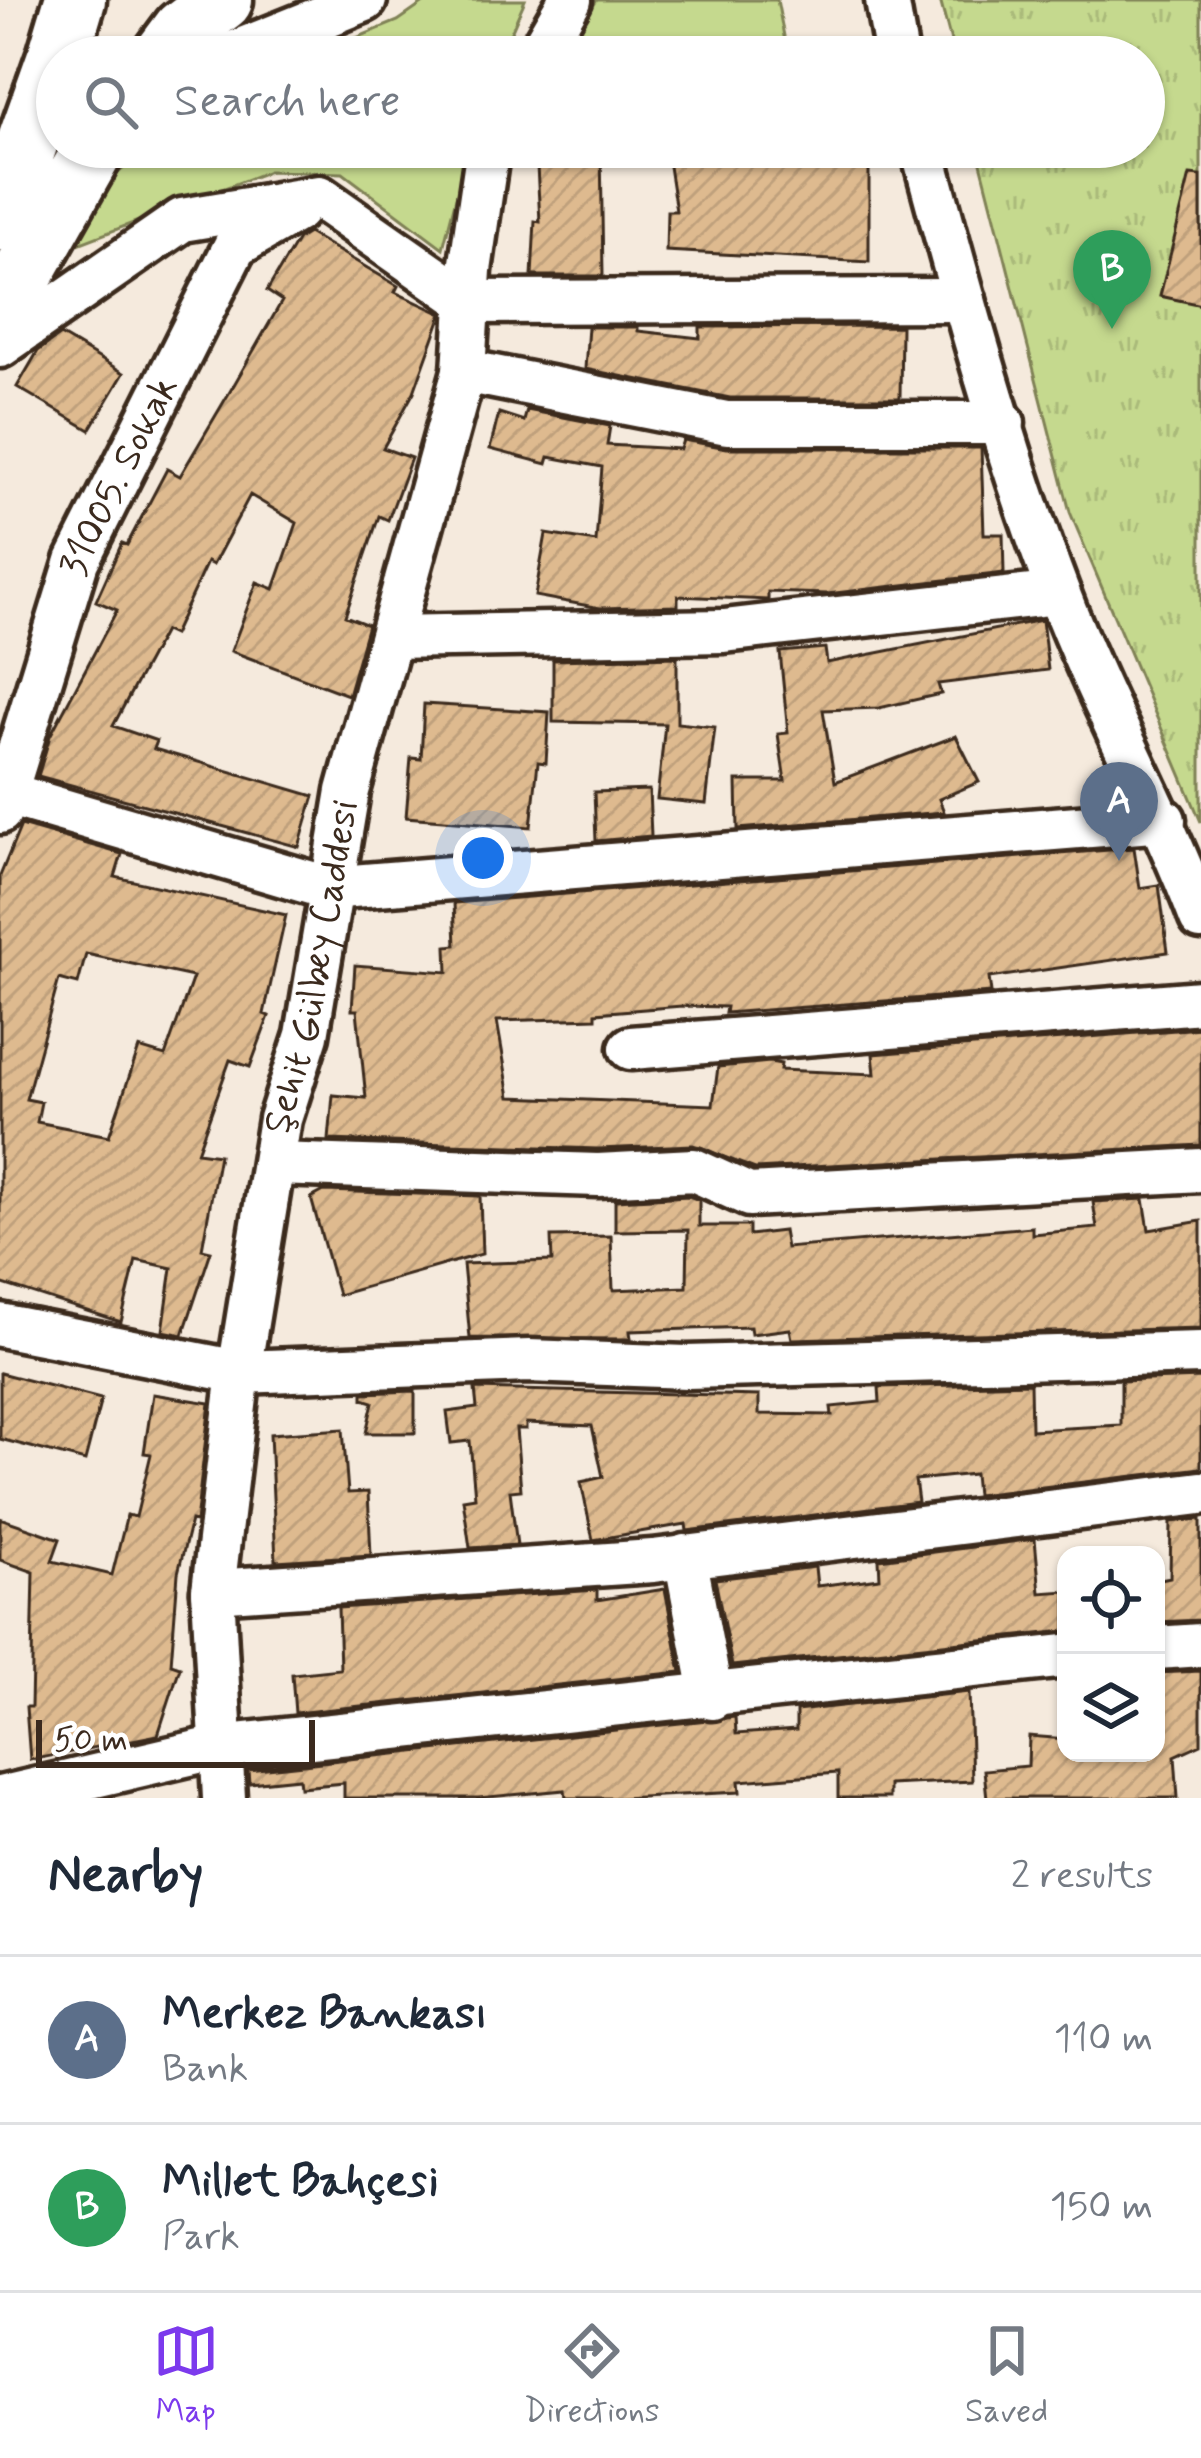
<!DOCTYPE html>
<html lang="en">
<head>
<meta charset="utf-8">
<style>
	:root { --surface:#fff; --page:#f2f2f3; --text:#1f2937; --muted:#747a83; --line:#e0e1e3; --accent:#7c3aed }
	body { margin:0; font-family:Mynerve,sans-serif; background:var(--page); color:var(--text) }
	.controls { position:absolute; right:36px; bottom:36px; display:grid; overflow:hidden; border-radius:24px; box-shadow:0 3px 9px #0004 }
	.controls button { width:108px; height:108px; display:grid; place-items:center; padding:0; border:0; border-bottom:3px solid var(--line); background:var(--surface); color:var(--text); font:60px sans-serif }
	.scale { position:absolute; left:36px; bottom:30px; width:279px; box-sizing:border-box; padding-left:12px; border:6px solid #3b2a1e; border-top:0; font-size:33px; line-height:42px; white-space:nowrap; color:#3b2a1e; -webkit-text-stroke:9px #fff; paint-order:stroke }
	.you { position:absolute; left:483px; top:858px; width:42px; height:42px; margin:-30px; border:9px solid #fff; border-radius:50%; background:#1a73e8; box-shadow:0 0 0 18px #1a73e833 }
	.badge { display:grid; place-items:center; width:78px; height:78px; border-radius:50%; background:var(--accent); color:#fff; font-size:39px; font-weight:700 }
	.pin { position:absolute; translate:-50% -99px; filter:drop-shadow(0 3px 6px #0008) }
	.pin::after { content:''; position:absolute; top:63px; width:42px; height:36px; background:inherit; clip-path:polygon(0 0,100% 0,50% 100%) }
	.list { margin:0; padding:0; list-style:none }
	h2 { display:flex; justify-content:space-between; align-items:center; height:156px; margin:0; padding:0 48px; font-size:51px }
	h2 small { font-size:39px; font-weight:400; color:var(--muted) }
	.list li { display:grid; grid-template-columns:78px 1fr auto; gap:36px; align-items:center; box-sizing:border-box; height:168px; padding:0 48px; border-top:3px solid var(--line) }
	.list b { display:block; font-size:45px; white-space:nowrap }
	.list p { margin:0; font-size:39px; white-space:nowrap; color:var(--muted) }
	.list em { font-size:39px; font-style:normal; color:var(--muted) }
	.icon { flex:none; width:66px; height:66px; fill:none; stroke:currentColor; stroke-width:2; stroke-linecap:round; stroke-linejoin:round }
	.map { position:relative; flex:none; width:1201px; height:1798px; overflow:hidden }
	.search { position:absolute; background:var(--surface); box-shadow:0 3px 9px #0004; left:36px; right:36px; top:36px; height:132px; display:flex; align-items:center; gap:30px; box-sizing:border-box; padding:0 42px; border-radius:66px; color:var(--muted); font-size:45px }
	.sheet { height:492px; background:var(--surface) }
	nav { display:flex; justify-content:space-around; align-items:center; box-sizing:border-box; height:168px; border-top:3px solid var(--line); background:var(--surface); font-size:33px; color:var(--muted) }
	nav a { display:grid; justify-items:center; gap:6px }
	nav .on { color:var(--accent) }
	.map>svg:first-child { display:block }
	.grass { fill:#c5d98e; stroke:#808256; stroke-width:3 }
	.park { fill:url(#park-tufts); stroke:#808256; stroke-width:3 }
	.building { fill:url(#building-hatch); stroke:#3b2a1e; stroke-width:3; fill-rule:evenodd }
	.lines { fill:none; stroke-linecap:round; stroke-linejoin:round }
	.street-casing { stroke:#3b2a1e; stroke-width:51 }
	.secondary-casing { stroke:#3b2a1e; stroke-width:69 }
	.street { stroke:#fff; stroke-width:42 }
	.secondary { stroke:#fff; stroke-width:60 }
	.labels { text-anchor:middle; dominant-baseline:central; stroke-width:12; stroke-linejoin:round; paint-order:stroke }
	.street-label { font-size:39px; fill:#3b2a1e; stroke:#fff }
</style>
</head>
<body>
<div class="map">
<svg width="1201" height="1798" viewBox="0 0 1201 1798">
	<defs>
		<pattern id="park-tufts" width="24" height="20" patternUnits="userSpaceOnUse" patternTransform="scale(3)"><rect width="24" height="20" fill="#c5d98e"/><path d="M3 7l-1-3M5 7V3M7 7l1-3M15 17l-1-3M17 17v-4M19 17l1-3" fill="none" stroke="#aaba7a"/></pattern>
		<pattern id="building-hatch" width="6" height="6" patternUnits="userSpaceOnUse" patternTransform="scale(3)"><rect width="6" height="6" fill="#deba8f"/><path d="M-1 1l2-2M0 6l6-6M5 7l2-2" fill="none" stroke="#bfa07b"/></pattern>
	</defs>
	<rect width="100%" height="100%" fill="#f5eadd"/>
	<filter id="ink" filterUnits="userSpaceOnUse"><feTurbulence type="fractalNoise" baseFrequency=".00833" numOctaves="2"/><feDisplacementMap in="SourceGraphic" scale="24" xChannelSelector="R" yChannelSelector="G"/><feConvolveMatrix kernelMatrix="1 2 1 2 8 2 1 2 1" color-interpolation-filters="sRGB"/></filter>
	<g filter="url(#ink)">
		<path class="grass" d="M428,0H525L500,57H310L398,21Z
			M597,0H777L788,57H561Z
			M147,147H469L443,248L343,173L269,171L68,248L115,176Z"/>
		<path class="park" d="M940,0H1201V822L1070,512L977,147H1144V57H955Z"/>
		<path class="building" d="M536,147H601L603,276H532L535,221L540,222Z
			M666,147H869V262L666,251L667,211H676Z
			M1190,175L1201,176V305L1160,296Z
			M308,233L398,286L395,292L442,314L414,392L383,448L411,458L388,520L379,516L345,616L368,625L348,695L231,651L257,582L274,589L297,523L250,495L213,565L207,562L173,635L164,631L113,726L157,741L154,749L314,796L299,847L38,776L50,736L117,610L96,601L122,543L127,545L167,469L180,476L235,383L282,301L267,291L298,239Z
			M901,326L900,398H730L585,369L588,327H638V331L700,338V327Z
			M60,335L124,373L90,430L17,387L38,351Z
			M527,410L610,426L607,445L680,449L683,440L727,448H981L984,534H1003L1004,573L827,594L768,592V600L678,596V606L600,608L535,596L546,534L596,542L602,467L549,457L547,464L490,449L499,413L524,421Z
			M1042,620L1048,670L938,684L941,694L879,708L823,710L835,782L956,736L979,782L939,799L944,812L738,829L737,781H785L778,734L788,733L780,652L825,648L827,663Z
			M677,657V723L715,727L706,804L657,799L665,724L553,722V660Z
			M424,704L549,712L546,763L538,762L531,827L406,817L411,758L421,759Z
			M649,790L651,836L596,841L594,792Z
			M21,825L122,854L115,877L286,915L264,1014L269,1016L250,1067L230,1060L197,1152L219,1155L202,1249L211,1251L183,1335L163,1331L172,1268L136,1260L121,1322L0,1283V876ZM86,954L193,977L165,1056L139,1048L109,1136L37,1122L41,1102L26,1099L59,979L78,984Z
			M1134,848L1140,888L1159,885L1168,952L989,978L991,993L725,1013L726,1007L682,1006L596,1013V1018L497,1021L510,1097L713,1105L718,1067L770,1062L781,1064L780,1070L875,1074L873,1054L1201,1028V1145L755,1169L693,1145L598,1149L329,1140L333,1095L366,1098L357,1010H352L355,965L448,972L447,946L456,945L454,903Z
			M324,1191L480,1196L482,1254L338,1295L311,1198Z
			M689,1196L699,1200V1226H749V1235L783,1231L786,1248L1032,1227V1234L1097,1228L1093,1202L1144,1199L1149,1230L1201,1221V1328L792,1339L790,1329L751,1334L750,1327L630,1331L631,1339L470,1338L463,1264L552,1261L551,1237L611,1236L613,1290L687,1287L688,1230L615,1231V1200Z
			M0,1373L101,1399L85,1461L0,1439Z
			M1201,1378V1468L976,1495L974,1474L915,1480L918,1502L687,1531L686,1524L593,1540L581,1482L603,1477L592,1426L526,1423V1429H516L521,1490L510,1491L517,1545L470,1548L463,1499L475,1497L470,1441L451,1443L447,1412L477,1408L475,1389L759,1396V1414L832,1415L831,1407L880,1402L879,1387L1030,1383L1031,1430L1121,1425V1381Z
			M415,1391V1433H366L373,1402L363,1399V1393Z
			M153,1394L210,1403L196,1522L191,1521L178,1573L171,1664L180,1667L158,1735L30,1760L26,1707H31L34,1572L0,1560V1518L60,1539L52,1561L112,1575L127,1515L136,1517L151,1454L144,1453Z
			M343,1429L348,1493L368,1492L371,1555L276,1561L270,1434Z
			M1201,1519V1620L1156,1622V1580L1170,1577L1171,1522Z
			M1035,1539L1040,1593L1066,1591V1631L732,1666L715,1579L815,1567L817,1586L880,1578L879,1559Z
			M665,1589L681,1672L295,1713L292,1674L340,1669L338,1608L597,1590V1600Z
			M1201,1671V1744L1175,1756L1178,1798H987L984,1770L1028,1766L1029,1736L1066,1739V1753H1156V1673Z
			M969,1692L972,1781L889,1785V1798H838V1773L739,1781L740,1792L620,1798H566L565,1790L478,1798H344V1783L300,1787L299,1778L249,1783L248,1770L735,1717L736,1734L796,1730V1711Z"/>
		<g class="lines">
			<g class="street-casing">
				<g id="street">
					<path d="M887,0L897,57"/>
					<path d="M223,57L365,0"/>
					<path d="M537,57L570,0"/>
					<path d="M922,147C962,296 1003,448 1058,592C1100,703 1159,807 1201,918"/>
					<path d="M0,346L182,220L319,197L469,302L964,300"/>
					<path d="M464,371L727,423H1003"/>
					<path d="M391,637L724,631L1058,593"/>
					<path d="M4,793L328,888L1164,820"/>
					<path id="s1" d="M0,812L77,561L235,246L297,210"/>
					<path d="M631,1048L1201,1002"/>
					<path d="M276,1164L598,1175L694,1170L749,1195L1201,1170"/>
					<path d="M0,1325L239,1372L529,1361L687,1367L1201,1353"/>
					<path d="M685,1556L712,1698"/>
					<path d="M213,1591L653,1561L1201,1493"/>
					<path d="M1156,1648L1201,1645"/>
					<path d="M0,1798L219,1747L1066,1656"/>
					<path id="s2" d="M224,1798L213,1591L239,1372L280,1119L307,1035L348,791L464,371L470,270L488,147"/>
				</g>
			</g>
			<g class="secondary-casing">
				<path id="secondary" d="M58,57L75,0
					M163,57L183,30L222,0
					M0,220L57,59
					M0,315L95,147"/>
			</g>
			<use href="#street" class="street"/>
			<use href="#secondary" class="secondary"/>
		</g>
	</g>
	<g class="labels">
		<g class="street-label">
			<text stroke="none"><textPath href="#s1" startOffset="357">31005. Sokak</textPath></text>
			<text stroke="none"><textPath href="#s2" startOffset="840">Şehit Gülbey Caddesi</textPath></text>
		</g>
	</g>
</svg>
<div class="controls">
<button><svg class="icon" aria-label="locate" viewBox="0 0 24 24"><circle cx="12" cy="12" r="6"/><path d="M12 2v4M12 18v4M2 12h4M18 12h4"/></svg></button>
<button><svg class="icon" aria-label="layers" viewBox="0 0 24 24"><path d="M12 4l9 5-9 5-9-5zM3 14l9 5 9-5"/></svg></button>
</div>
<div class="scale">50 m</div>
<div class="you"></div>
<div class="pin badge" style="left:1119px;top:861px;background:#5c6f8a">A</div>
<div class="pin badge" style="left:1112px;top:329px;background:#2e9e5b">B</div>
<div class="search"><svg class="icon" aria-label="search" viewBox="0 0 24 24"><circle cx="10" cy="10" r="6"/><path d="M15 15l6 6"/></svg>Search here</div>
</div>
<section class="sheet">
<h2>Nearby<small>2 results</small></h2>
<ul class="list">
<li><span class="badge" style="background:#5c6f8a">A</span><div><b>Merkez Bankası</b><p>Bank</p></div><em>110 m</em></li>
<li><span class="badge" style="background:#2e9e5b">B</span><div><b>Millet Bahçesi</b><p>Park</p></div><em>150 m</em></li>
</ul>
</section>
<nav>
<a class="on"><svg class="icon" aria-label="map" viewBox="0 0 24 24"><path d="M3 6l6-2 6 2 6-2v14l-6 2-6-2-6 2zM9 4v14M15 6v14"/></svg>Map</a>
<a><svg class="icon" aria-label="directions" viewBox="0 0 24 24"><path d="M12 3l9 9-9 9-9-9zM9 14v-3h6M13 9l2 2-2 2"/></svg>Directions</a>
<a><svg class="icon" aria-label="saved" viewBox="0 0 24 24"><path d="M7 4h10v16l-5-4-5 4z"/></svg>Saved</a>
</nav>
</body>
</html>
